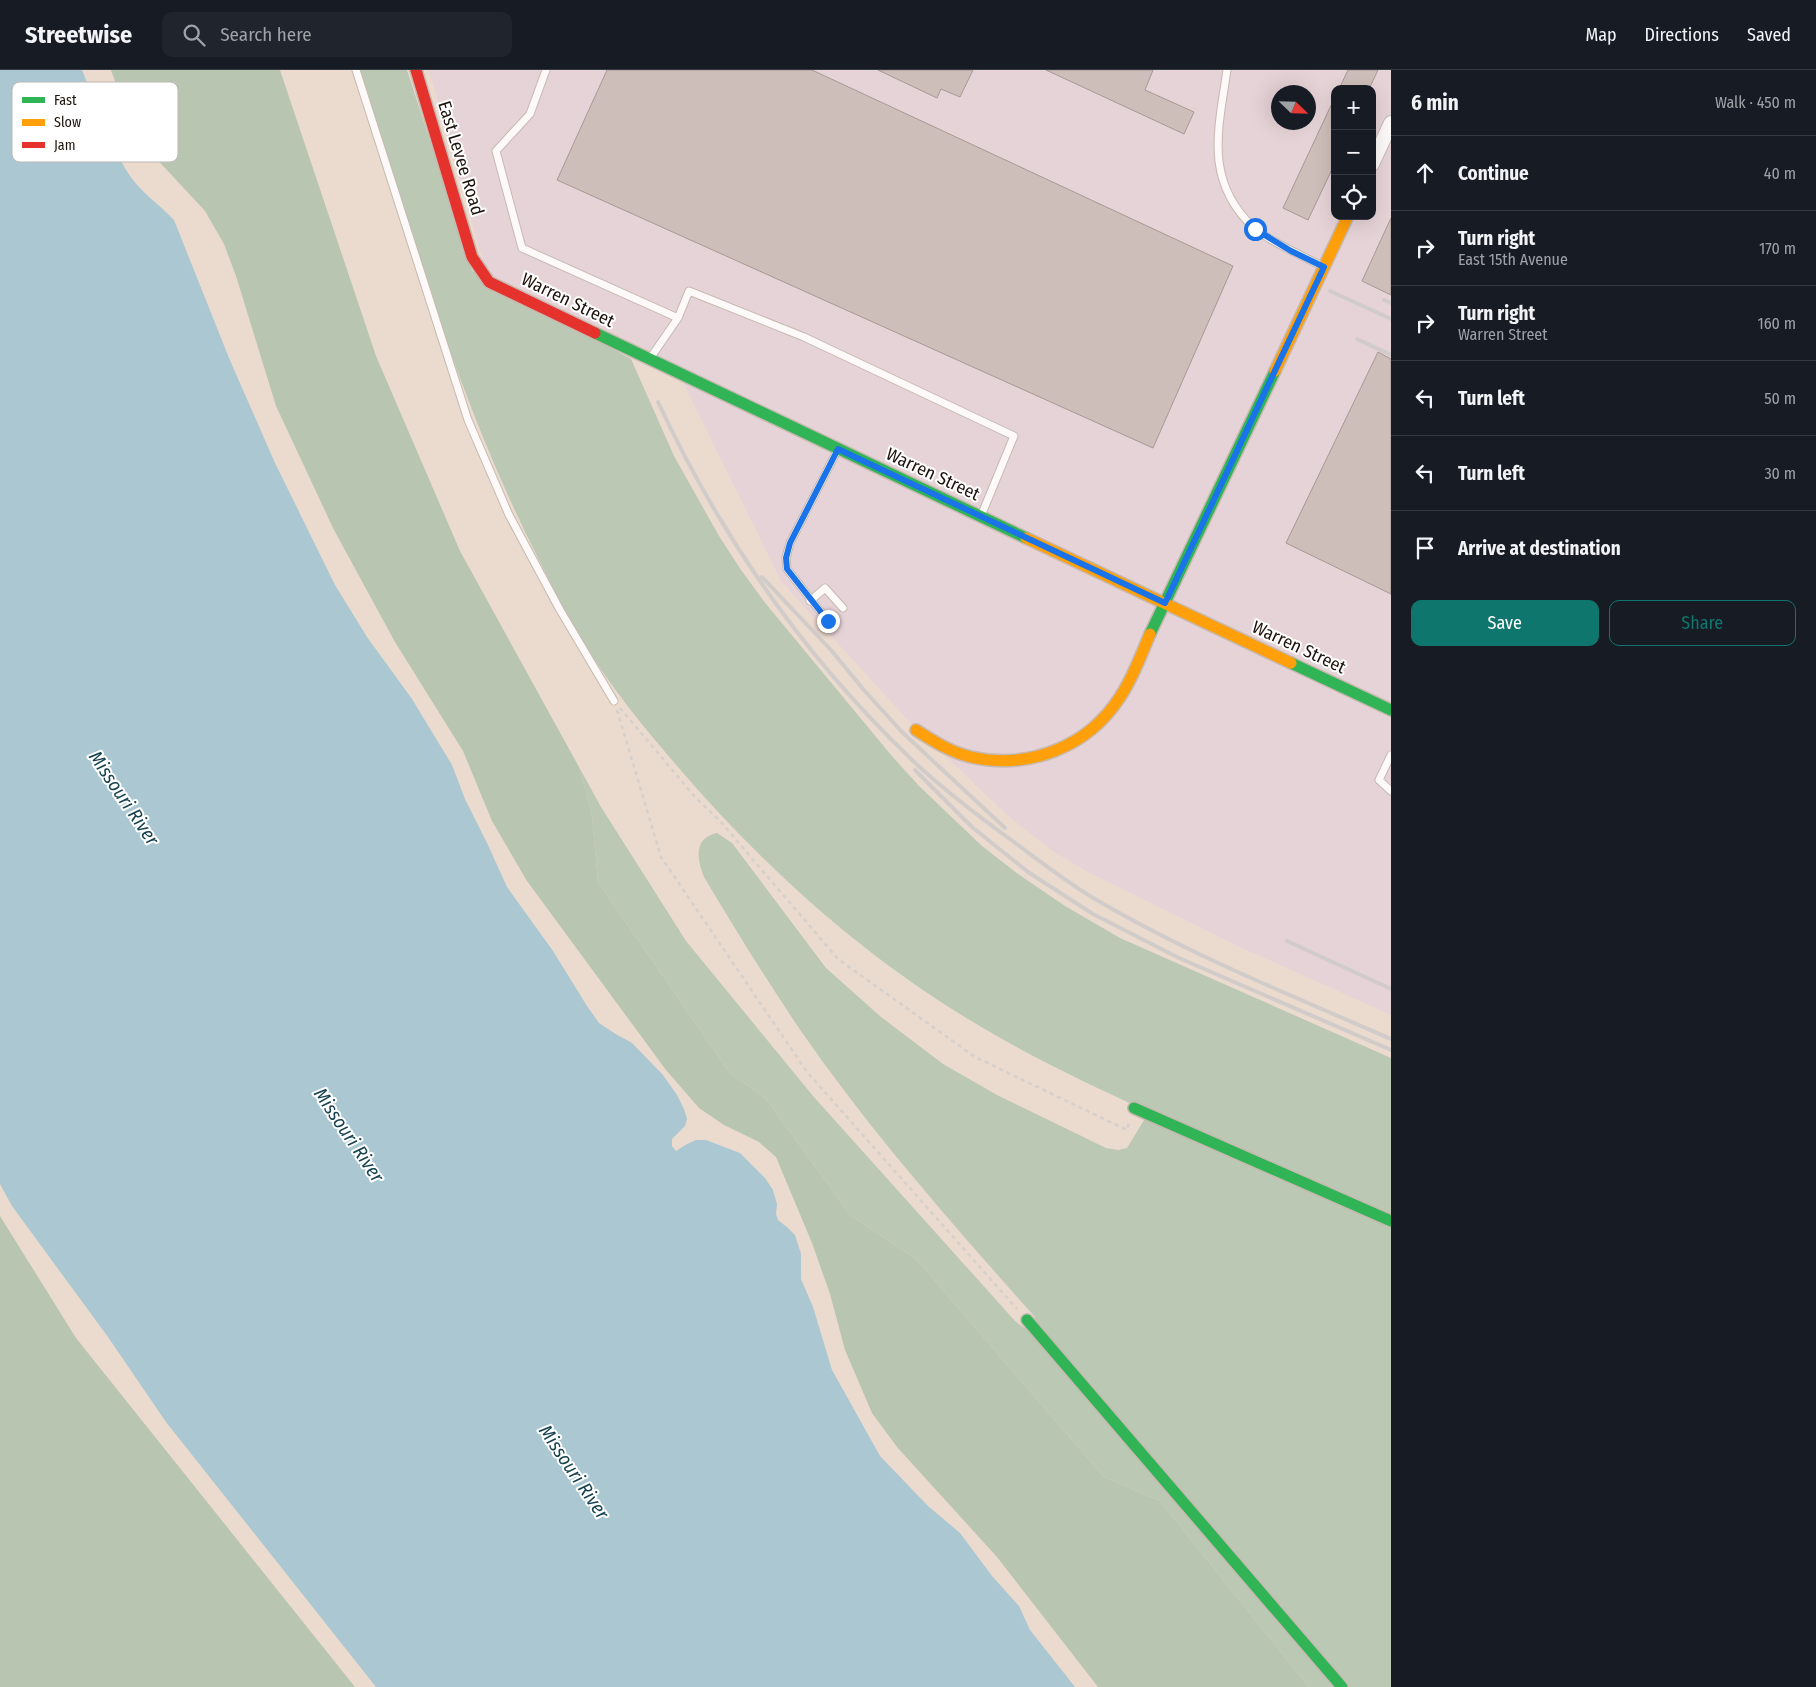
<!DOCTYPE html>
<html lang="en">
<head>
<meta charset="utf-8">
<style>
	:root { --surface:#171b24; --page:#20242c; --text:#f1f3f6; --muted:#9ea1a6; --line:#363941; --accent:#0f766e }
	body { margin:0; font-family:"Fira Sans Condensed",sans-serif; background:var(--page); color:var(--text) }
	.controls { position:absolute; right:15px; top:15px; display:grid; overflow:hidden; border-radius:10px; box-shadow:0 5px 20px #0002 }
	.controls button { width:45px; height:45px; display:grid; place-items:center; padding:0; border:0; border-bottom:1px solid var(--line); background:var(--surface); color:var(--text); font:25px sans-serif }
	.compass { position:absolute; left:1271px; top:15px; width:45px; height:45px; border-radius:50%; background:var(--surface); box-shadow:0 5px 20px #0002; rotate:113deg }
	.stop { position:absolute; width:15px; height:15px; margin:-11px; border:4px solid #1a73e8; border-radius:50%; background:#fff }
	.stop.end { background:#1a73e8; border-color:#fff; box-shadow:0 1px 5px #0008 }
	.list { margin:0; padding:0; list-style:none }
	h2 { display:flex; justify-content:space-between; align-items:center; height:65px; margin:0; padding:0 20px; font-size:21px }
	h2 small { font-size:16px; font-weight:400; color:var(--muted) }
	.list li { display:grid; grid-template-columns:32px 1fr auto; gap:15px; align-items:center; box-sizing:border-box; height:75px; padding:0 20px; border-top:1px solid var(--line) }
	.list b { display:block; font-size:19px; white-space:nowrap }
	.list p { margin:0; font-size:16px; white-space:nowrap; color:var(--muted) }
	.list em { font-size:16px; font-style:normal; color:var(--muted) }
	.actions { display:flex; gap:10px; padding:15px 20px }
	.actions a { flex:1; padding:11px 0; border:1px solid var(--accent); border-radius:10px; text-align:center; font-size:18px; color:var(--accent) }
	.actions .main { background:var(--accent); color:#fff }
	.icon { flex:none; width:28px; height:28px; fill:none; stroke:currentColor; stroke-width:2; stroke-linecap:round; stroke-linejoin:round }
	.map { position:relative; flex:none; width:1391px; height:1617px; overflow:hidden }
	header { display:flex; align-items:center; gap:30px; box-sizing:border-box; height:70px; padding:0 25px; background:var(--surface); border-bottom:1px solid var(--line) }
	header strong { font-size:24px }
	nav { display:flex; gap:28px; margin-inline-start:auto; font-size:18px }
	.search { width:350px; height:45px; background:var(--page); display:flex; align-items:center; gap:12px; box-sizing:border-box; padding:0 18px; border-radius:10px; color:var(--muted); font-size:19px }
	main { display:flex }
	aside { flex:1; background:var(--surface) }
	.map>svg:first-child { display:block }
	.industrial { fill:#e6d3d7; fill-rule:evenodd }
	.green { fill:#bac8b4 }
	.forest { fill:#b8c6b1 }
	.water { fill:#aac7d2 }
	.building { fill:#cebeb9; stroke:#a69893 }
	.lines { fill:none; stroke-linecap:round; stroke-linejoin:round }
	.lane-casing { stroke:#c7b9b0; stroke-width:9 }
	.street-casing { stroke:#c7b9b0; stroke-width:16 }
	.fast-casing { stroke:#c7b9b0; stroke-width:14 }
	.slow-casing { stroke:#c7b9b0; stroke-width:14 }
	.jam-casing { stroke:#c7b9b0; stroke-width:14 }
	.path { stroke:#d5d0cc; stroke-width:2.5; stroke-dasharray:4 4; stroke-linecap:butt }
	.lane { stroke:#fcf9f8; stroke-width:7 }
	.street { stroke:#fcf9f8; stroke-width:14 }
	.fast { stroke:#30b455; stroke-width:11 }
	.slow { stroke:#ff9f0a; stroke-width:11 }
	.jam { stroke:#e5322d; stroke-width:11 }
	.rail { stroke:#d1ccc9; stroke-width:4 }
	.route { stroke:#1a73e8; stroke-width:6 }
	.labels { text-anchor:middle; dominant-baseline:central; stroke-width:4; stroke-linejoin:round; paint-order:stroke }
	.street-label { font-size:18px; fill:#1e130c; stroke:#fff }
	.water-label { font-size:19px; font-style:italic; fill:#174251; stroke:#fff }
	.key { fill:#fff; stroke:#bcb8b6; stroke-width:1 }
	.key-label { font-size:14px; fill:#1e130c }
</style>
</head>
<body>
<header>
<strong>Streetwise</strong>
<div class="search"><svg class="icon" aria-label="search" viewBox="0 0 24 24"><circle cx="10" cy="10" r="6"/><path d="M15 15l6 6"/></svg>Search here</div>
<nav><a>Map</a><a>Directions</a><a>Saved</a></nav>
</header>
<main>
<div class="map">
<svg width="1391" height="1617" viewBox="0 0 1391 1617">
	<rect width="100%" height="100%" fill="#ebdace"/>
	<path class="industrial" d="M429,0H1391V945L1238,876L1086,801L1051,780L1006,744L905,647L781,511L678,302L489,212ZM1335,19H1372V146H1335ZM1278,22H1308V52H1278Z"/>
	<path class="green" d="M360,0H407L472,201L631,289L674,386L719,466L741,500L766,534L891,685L919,716L982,776L1018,804L1065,836L1120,868L1391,988V1617H1309L1160,1431L1104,1407L917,1190L851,1146L766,1029L729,1002L598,812L592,746L579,697L601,737L686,871L813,1026L1015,1251L1024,1258L1035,1247C954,1156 870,1061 801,961C767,911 735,859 704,807C697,790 693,768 717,763L732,773L826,898L881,947L943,994L997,1025L1106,1078L1118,1080L1127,1078L1149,1042C1095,1017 1041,992 990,962C871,894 767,801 678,697C644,658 611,617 583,572C565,544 550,512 535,482C458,329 410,163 360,0Z"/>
	<path class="forest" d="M111,0H280L376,286L460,481L579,697L592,746L598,812L729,1002L766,1029L851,1146L917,1190L1104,1407L1160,1431L1309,1617H1098L997,1487L897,1377L872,1343L845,1280L830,1224L812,1173L776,1087L759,1072L724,1055L699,1038L666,1000L527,811L492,751L463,681L395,572L334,460L276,336L236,206L224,174L205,141L153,85L121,28Z
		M0,1146L76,1268L355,1617H0Z"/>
	<path class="water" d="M0,0H82C96,34 108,72 128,103C140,122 159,134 174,150L229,288L275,393L335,515L367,567L412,629L452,695L465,729L488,775L507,817L553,881L587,936L599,953L614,963L632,973L663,1005L677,1025L684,1039L687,1049L685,1056L672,1069V1076L676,1081L687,1074L696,1070H706L740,1083L765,1108L773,1120L777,1134L776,1144L778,1150L788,1158L795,1165L801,1184V1209L813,1237L832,1300L880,1386L928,1436L960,1463L992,1506L1019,1536L1030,1560L1075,1617H376L166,1352L108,1267L12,1136L0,1114Z"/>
	<path class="building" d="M607,0H812L1233,196L1153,378L557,110Z
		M878,0H973L960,27L941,19L937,28Z
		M1046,0H1153L1145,20L1194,42L1184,64Z
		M1348,0H1378L1369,19H1339Z
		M1335,27V93L1308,150L1283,138Z
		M1391,148V225L1362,211Z
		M1378,282L1391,289V524L1286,473Z"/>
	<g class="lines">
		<g class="lane-casing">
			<path id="lane" d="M356,0L468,350L509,445L560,540L614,631
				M546,0L530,44L496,81L522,178L678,248
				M1227,0C1218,61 1204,111 1254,158C1259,163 1265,165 1270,169C1287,179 1304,187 1322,196
				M651,287L678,248L689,221L804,267L1014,366L981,446
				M810,531L825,518L843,538
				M828,551L787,499L786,488L790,473L837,381
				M1391,685L1379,710L1391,721"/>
		</g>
		<g class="street-casing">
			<path id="street" d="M1372,94L1391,53"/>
		</g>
		<g class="fast-casing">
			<path id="fast" d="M595,263L1026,468
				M1150,564L1275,301
				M1291,593L1391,640
				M1134,1038L1391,1151
				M1027,1250L1342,1617"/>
		</g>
		<g class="slow-casing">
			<path id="slow" d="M1275,301L1348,146
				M1026,468L1291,593
				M916,660C933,671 950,682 971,687C1029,700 1088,677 1120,627C1133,608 1141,585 1150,564"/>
		</g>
		<g class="jam-casing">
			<path id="jam" d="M416,0L472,187L489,212L595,263"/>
		</g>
		<path class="path" d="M620,638L696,728L720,751L838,889L975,987L1127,1060L1129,1053
			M617,640L661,787L807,1002L1017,1239"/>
		<use href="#lane" class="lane"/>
		<use href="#street" class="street"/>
		<use href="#fast" class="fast"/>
		<use href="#slow" class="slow"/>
		<use href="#jam" class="jam"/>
		<path class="rail" d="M1330,221L1391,249
			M1384,230L1391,233
			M1357,269L1391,285
			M658,332C720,465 803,585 909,687C941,718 978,746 1014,772C1042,793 1070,815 1100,832C1193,886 1293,926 1391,969
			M762,507L831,580L863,619L902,662L1005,758
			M915,700L972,757L1028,802L1093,844L1179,888L1391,980
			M1287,871L1391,919"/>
	</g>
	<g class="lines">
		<path class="route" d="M828,551L787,499L786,488L790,473L838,379L1165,533L1324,197L1291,181L1255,159"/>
	</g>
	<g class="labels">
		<g class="street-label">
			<text transform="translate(461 88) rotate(73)">East Levee Road</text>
			<text transform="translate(568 230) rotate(26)">Warren Street</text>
			<text transform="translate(933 404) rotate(25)">Warren Street</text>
			<text transform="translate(1299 577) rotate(25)">Warren Street</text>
		</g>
		<g class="water-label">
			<text transform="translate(124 728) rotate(56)">Missouri River</text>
			<text transform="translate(349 1065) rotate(56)">Missouri River</text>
			<text transform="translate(574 1402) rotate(56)">Missouri River</text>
		</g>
	</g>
	<rect x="12" y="12" width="166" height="80" rx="8" class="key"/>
	<rect x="22" y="27" width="23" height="6" fill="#30b455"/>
	<rect x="22" y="49" width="23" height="7" fill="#ff9f0a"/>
	<rect x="22" y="72" width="23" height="6" fill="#e5322d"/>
	<g class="key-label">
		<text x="54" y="35">Fast</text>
		<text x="54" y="57">Slow</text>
		<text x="54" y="80">Jam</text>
	</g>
</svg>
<div class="controls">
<button>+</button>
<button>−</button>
<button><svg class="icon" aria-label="locate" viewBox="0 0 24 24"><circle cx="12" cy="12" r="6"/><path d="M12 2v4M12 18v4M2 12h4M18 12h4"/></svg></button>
</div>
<svg class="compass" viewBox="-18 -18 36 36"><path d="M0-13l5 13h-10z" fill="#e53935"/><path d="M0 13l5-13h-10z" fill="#9ea1a6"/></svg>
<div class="stop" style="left:1255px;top:159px"></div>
<div class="stop end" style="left:828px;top:551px"></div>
</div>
<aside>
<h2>6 min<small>Walk · 450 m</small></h2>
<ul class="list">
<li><svg class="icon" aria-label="ahead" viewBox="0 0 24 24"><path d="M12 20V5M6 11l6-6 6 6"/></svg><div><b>Continue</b></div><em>40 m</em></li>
<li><svg class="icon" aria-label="right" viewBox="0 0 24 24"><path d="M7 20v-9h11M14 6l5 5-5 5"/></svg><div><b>Turn right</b><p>East 15th Avenue</p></div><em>170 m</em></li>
<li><svg class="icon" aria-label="right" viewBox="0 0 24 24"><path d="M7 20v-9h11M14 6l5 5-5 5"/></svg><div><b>Turn right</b><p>Warren Street</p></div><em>160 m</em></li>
<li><svg class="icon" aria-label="left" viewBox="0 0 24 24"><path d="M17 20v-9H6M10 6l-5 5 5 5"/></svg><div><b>Turn left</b></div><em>50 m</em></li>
<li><svg class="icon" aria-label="left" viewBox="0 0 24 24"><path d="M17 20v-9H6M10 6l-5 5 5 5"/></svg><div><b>Turn left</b></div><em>30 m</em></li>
<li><svg class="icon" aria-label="arrive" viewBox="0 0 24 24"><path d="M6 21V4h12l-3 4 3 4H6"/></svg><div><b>Arrive at destination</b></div></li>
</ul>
<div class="actions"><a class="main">Save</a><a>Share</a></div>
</aside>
</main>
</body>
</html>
